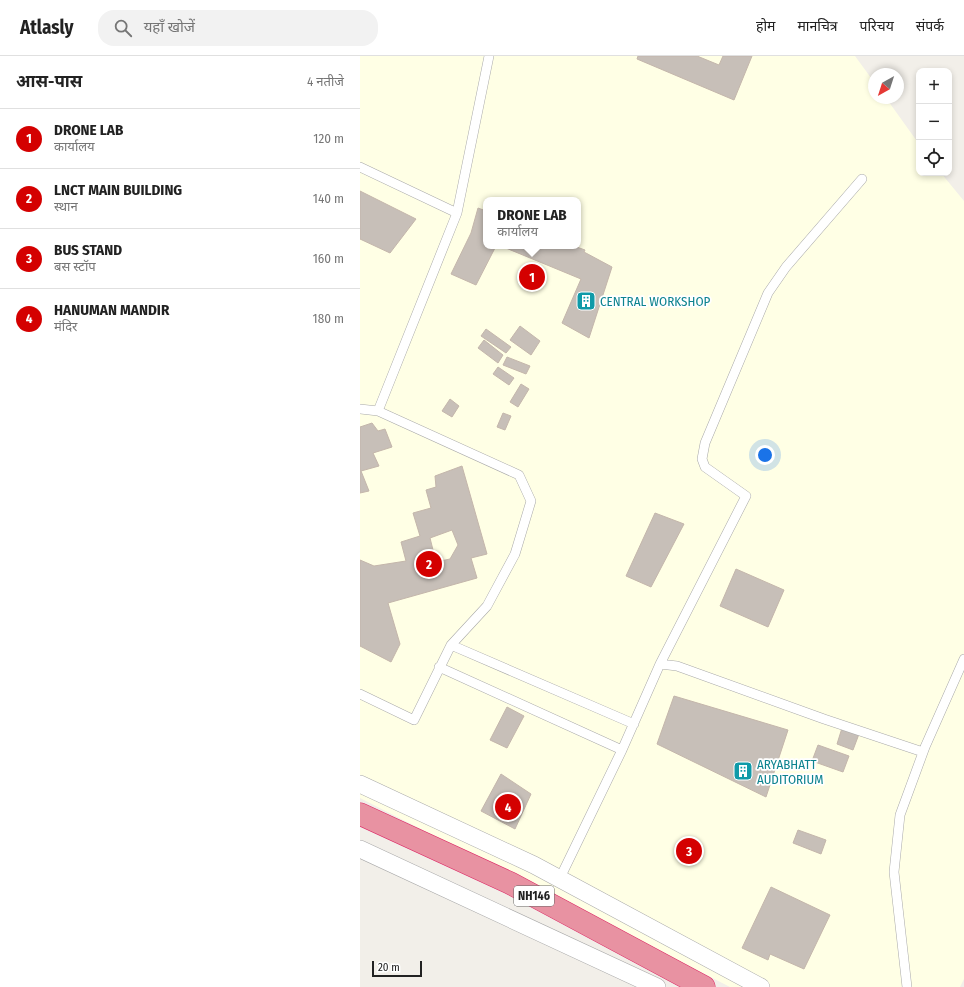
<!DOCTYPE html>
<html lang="hi">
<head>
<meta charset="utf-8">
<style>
	:root { --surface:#fff; --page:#f2f2f2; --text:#222; --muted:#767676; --line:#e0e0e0; --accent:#d40000 }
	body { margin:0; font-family:"Fira Sans Condensed","Noto Sans Devanagari",sans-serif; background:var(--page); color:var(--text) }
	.controls { position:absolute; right:12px; top:12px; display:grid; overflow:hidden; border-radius:8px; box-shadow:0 2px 6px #0003 }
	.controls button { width:36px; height:36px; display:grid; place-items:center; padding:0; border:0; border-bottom:1px solid var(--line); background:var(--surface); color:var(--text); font:20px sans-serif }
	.compass { position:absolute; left:508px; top:12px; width:36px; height:36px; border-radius:50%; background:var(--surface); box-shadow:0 2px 6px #0003; rotate:219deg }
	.scale { position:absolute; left:12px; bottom:10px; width:50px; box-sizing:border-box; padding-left:4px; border:2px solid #222; border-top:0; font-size:11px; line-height:14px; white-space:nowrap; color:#222; -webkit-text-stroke:3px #fff; paint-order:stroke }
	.you { position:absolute; left:405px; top:399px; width:14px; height:14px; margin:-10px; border:3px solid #fff; border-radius:50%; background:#1a73e8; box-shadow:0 0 0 6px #1a73e833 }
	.badge { display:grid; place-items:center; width:26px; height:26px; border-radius:50%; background:var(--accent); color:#fff; font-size:13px; font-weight:700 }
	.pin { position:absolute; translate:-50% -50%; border:2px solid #fff; box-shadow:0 1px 4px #0006 }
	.popup { position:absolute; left:123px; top:141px; width:98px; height:52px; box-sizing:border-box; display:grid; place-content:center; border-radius:8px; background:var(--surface); filter:drop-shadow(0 1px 3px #0005); font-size:13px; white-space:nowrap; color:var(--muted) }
	.popup b { font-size:15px; color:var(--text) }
	.popup::after { content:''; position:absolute; left:50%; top:100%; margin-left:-8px; border:8px solid transparent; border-top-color:var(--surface) }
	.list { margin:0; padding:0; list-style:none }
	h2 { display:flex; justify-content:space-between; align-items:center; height:52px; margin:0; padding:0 16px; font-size:17px }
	h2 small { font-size:13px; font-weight:400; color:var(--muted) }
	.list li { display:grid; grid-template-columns:26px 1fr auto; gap:12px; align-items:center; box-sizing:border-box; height:60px; padding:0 16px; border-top:1px solid var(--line) }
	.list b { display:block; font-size:15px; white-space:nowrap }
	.list p { margin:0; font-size:13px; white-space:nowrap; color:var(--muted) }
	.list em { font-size:13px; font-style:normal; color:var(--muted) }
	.icon { flex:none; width:22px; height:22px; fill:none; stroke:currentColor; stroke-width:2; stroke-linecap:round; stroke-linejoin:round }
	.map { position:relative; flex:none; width:604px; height:931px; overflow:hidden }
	header { display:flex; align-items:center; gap:24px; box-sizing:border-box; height:56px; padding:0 20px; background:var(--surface); border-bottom:1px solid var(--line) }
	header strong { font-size:19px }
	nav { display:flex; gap:22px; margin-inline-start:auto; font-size:14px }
	.search { width:280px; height:36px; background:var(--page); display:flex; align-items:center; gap:10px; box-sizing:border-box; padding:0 14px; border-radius:16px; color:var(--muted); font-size:15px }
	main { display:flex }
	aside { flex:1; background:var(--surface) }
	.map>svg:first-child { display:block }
	.education { fill:#ffffe5; fill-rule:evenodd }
	.building { fill:#c7bfb8; stroke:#c4b6ab; fill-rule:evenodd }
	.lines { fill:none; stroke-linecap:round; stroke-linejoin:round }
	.lane-casing { stroke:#a9a9a9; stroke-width:10 }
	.street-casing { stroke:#a9a9a9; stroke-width:18 }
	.highway-casing { stroke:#dc2a67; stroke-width:23 }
	.lane { stroke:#fff; stroke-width:9 }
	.street { stroke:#fff; stroke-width:17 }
	.highway { stroke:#e892a2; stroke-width:22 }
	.labels { text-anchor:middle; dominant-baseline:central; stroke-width:3.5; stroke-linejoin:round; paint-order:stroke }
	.shield { fill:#fff; stroke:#646464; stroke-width:1 }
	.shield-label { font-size:12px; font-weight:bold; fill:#222 }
	.culture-label { font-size:13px; fill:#0d838f; stroke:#fff; text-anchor:start }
</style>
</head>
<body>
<header>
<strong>Atlasly</strong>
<div class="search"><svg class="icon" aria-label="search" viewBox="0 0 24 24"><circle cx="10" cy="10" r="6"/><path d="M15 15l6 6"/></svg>यहाँ खोजें</div>
<nav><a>होम</a><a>मानचित्र</a><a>परिचय</a><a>संपर्क</a></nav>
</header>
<main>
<aside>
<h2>आस-पास<small>4 नतीजे</small></h2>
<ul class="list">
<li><span class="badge">1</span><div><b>DRONE LAB</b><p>कार्यालय</p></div><em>120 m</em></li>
<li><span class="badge">2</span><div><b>LNCT MAIN BUILDING</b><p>स्थान</p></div><em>140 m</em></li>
<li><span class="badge">3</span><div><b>BUS STAND</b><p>बस स्टॉप</p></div><em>160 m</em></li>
<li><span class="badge">4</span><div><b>HANUMAN MANDIR</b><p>मंदिर</p></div><em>180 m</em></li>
</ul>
</aside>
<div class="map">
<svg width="604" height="931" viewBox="0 0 604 931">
	<rect width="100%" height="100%" fill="#f2efe9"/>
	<path class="education" d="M0,0H495L514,26V42H526L559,88V117H581L604,145V923L600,931H370L0,742ZM126,144H218V190H126Z"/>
	<path class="building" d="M278,0H337L359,9L363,0H392L374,44L277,3Z
		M0,135L56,163L30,197L0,183Z
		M118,152L126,155V190H136L116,229L91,218L111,177Z
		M141,190H214L225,194L224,196L252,211L229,282L202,267L221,223Z
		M160,270L180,285L171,299L150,284Z
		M126,273L151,291L146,297L121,280Z
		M124,284L143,299L138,307L118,292Z
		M147,301L170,310L166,318L143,309Z
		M138,311L154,322L149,329L133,318Z
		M161,328L169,333L158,351L150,346Z
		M90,343L99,350L92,361L82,355Z
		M143,357L151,360L145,374L137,371Z
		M12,367L18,375L25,373L32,391L13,397L19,410L1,415L9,435L0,437V371Z
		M102,410L127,498L111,502L117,522L28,547L40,588L31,606L0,590V504L14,510L46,505L41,486L60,480L53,457L71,452L66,434L76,431L75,420ZM92,474L98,489L90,503L76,506L70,482Z
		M295,457L324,468L291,531L266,520Z
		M376,513L424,534L408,571L360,550Z
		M314,640L428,674L406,741L297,688Z
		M147,651L164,660L147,692L130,684Z
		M482,672L499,678L493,694L477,688Z
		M458,689L489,700L483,716L452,705Z
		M141,718L171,738L155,773L121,755Z
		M438,774L466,784L461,798L433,787Z
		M411,831L470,859L444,913L410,898L408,904L382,892Z"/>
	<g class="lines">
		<g class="lane-casing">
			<path id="lane" d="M0,111L97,157
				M0,353L18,355L159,419L171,445L155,498L127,550L91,589L54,664L0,638
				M18,355L97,157L129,0
				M91,589L274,668
				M300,608L386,440L345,411L342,403L345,387L408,237L426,211L502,123
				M79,611L262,694
				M200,822L262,694L300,608L317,610L464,663L563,696
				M547,931L534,816L540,759L565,691L604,603"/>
		</g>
		<g class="street-casing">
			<path id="street" d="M0,728L174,809L401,931
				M0,793L297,931"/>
		</g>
		<g class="highway-casing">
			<path id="highway" d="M0,758L150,827L344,931"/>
		</g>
		<use href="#lane" class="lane"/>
		<use href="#street" class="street"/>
		<use href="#highway" class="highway"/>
	</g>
	<defs>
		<g id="building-square" transform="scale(1)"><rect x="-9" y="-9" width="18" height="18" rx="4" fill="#0f9aa8" stroke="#fff"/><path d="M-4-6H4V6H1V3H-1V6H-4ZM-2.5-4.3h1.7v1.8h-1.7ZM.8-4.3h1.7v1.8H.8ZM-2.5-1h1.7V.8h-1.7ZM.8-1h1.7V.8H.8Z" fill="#fff"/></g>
	</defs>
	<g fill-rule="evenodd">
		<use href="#building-square" x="226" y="245"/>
		<use href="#building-square" x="383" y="715"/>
	</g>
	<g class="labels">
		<rect class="shield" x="154" y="830" width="40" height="20" rx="3"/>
		<g class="shield-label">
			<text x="174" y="840">NH146</text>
		</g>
		<g class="culture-label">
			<text x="240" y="245">CENTRAL WORKSHOP</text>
			<text x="397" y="708">ARYABHATT<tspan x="397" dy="15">AUDITORIUM</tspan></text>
		</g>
	</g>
</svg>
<div class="controls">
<button>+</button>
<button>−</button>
<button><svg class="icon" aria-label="locate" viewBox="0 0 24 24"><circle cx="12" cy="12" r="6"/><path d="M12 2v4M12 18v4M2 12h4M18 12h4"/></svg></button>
</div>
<svg class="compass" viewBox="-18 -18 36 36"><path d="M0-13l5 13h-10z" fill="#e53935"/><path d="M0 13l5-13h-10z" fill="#767676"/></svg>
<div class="scale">20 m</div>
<div class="you"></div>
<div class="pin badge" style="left:172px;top:221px">1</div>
<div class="popup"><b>DRONE LAB</b>कार्यालय</div>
<div class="pin badge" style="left:69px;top:508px">2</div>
<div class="pin badge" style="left:329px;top:795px">3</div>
<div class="pin badge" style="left:148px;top:751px">4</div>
</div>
</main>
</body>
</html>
